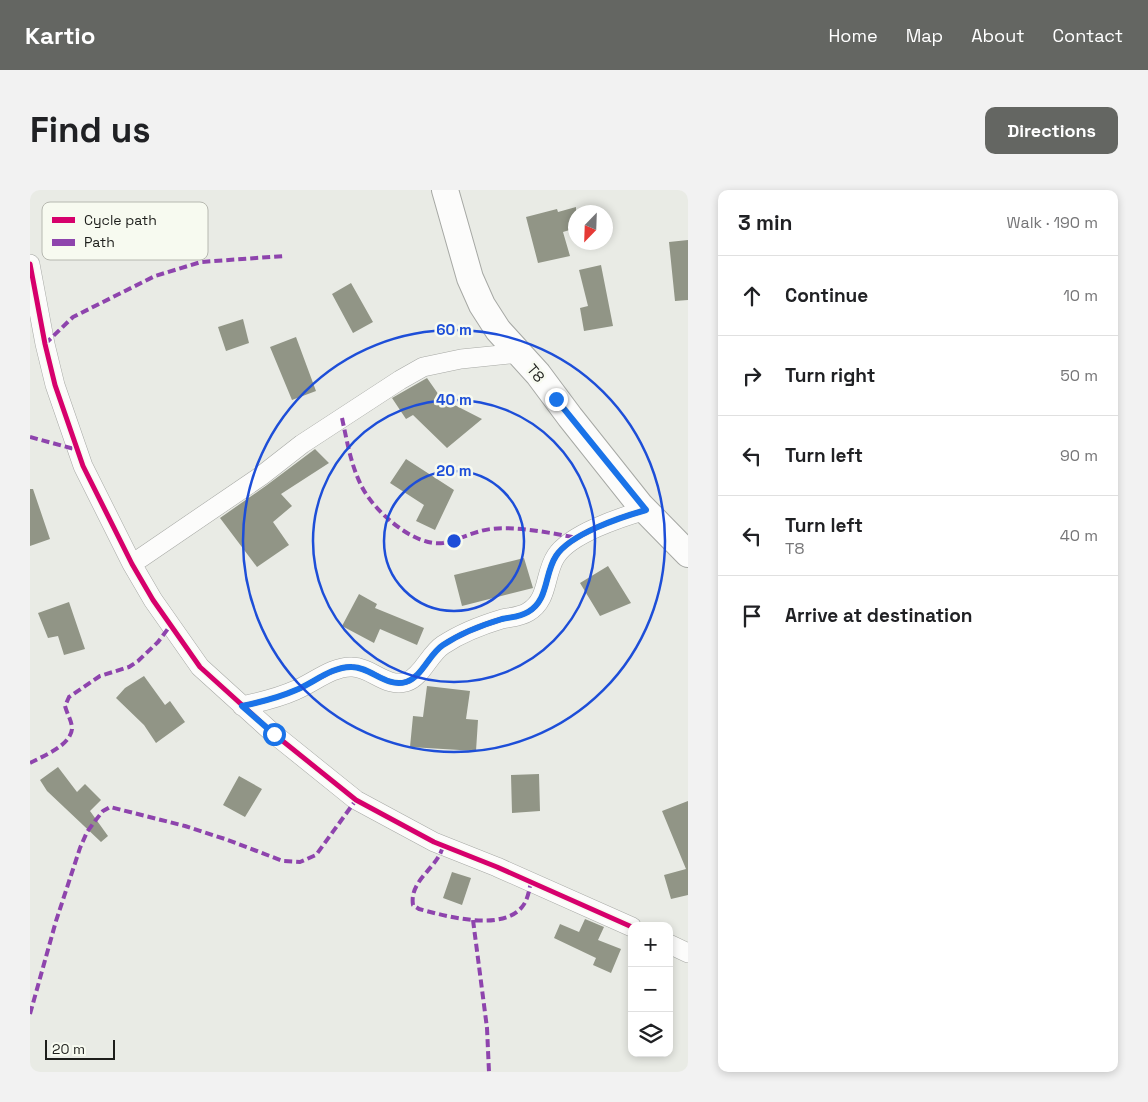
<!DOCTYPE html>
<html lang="en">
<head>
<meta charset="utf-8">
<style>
	:root { --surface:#fff; --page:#f2f2f2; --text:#202124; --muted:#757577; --line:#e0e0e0; --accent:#646662 }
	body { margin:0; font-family:"Space Grotesk",sans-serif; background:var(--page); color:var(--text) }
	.controls { position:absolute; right:15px; bottom:15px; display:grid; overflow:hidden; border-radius:10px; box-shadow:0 2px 8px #0003 }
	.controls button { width:45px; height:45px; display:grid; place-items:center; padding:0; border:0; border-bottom:1px solid var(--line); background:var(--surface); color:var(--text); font:25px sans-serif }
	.compass { position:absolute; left:538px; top:15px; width:45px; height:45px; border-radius:50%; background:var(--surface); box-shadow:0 2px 8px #0003; rotate:203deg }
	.scale { position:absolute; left:15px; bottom:12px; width:70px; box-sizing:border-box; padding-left:5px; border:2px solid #1d1e1b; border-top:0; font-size:14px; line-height:18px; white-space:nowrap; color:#1d1e1b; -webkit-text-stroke:4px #f7faf0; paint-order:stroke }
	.stop { position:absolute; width:15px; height:15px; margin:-11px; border:4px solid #1a73e8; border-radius:50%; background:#fff }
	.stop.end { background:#1a73e8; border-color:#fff; box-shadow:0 1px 5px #0008 }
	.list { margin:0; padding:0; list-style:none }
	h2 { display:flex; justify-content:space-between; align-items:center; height:65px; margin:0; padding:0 20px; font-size:21px }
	h2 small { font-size:16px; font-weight:400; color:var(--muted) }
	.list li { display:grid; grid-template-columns:32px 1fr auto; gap:15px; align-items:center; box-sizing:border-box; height:80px; padding:0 20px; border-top:1px solid var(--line) }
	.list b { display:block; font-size:19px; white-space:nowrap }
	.list p { margin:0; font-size:16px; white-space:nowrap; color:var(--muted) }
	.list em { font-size:16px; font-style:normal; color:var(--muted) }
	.icon { flex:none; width:28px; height:28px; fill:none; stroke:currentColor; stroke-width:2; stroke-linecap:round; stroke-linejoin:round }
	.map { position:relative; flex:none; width:658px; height:882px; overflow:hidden; border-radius:10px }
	header { display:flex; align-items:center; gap:30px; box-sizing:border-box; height:70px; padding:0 25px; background:var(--accent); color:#fff }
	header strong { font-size:24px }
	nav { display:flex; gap:28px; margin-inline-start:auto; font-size:18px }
	.intro { display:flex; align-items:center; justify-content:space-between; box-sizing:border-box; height:120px; padding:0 30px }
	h1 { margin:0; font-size:35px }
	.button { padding:12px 22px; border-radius:10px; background:var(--accent); color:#fff; font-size:18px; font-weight:700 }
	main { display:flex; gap:30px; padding:0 30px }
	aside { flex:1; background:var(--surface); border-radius:10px; box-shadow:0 2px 8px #0003 }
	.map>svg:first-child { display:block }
	.building { fill:#919586 }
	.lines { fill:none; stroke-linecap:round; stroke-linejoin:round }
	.street-casing { stroke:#a6a8a4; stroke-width:20 }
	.secondary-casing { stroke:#a6a8a4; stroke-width:28 }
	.street { stroke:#fcfcfb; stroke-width:19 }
	.secondary { stroke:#fcfcfb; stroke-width:26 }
	.quiet { stroke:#8e44ad; stroke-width:4; stroke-dasharray:8 4; stroke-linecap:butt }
	.cycleway-casing { stroke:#f7faf0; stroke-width:8 }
	.cycleway { stroke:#d6006c; stroke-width:5 }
	.route { stroke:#1a73e8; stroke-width:6 }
	.ring { fill:none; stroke:#1d4ed8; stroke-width:2.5 }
	.labels { text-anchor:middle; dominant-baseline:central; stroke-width:5; stroke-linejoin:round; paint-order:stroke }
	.street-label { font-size:15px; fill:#1d1e1b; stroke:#f7faf0 }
	.key { fill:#f7faf0; stroke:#b6b8b0; stroke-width:1 }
	.key-label { font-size:14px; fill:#1d1e1b }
	.centre { fill:#1d4ed8; stroke:#f7faf0; stroke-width:2.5 }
	.ring-label { font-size:15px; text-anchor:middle; font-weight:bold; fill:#1d4ed8; stroke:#f7faf0; stroke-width:5; stroke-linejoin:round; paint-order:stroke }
</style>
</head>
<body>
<header>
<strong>Kartio</strong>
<nav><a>Home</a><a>Map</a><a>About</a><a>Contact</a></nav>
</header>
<div class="intro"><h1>Find us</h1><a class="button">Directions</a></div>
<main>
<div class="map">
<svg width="658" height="882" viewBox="0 0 658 882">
	<rect width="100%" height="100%" fill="#e9ebe5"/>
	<path class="building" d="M546,17V38L533,42L540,66L508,73L496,27L527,19L528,22Z
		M658,50V110L645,111L639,52Z
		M571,75L583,136L554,141L550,118L558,116L549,80Z
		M321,93L343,132L323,143L302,104Z
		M213,129L219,153L196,161L188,137Z
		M266,147L286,201L262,210L240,157Z
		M397,188L411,208L452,229L417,258L383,225L376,229L362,208Z
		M285,259L299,273L251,304L262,316L243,332L259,355L227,377L190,328L237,295Z
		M376,269L424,300L405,340L386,331L394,315L360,293Z
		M0,299H3L20,349L0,356Z
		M494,368L503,398L432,416L424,385Z
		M578,376L601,413L570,426L550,393Z
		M329,404L347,414L345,418L394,438L387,455L350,439L344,453L312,436Z
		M39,412L55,459L34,465L28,446L18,448L8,423Z
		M114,486L135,515L140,511L155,532L126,553L114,535L86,508L95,498Z
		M397,496L440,501L436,529L448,530L446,561L380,557L383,526L393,527Z
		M28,577L47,602L55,594L71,610L60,621L78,646L71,652L17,601L10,590Z
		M509,584L510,621L482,623L481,585Z
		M209,586L232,599L215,627L193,615Z
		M658,611V705L641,709L634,685L656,679L632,621Z
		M422,682L441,688L432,715L413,708Z
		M555,729L574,737L568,750L591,759L581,783L563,775L566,768L524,748L530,734L549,742Z"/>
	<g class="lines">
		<g class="street-casing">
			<path id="street" d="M0,74L15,154L25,195L53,276L102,374L123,410L170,477L244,544L326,610L404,652L467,677L602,737
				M102,374L231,286L272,254L370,190L393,177L431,169L489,163
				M212,516C231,512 248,508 266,500C283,493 303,476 322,477C341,477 356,498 376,492C392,487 399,464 413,455C431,443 452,435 472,429C481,427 490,427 498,422C519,410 514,384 526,366C540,344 591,327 616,320
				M639,754L658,763"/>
		</g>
		<g class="secondary-casing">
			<path id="secondary" d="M415,0L440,88L452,115L468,140L508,184L540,227L610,315L658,364"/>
		</g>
		<use href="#street" class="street"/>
		<use href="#secondary" class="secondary"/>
		<path class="quiet" d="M15,154L43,127L125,86L171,72L254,66
			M312,228C317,251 321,276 332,297C344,321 384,357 413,353C429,350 444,341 461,339C489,336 520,343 548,348
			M0,247L48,260
			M0,573C13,566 40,556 42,539C42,531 37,524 35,516L39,507L70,486L99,477L108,471L128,452L140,436
			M413,656C408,678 379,690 383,715L389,719C415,726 472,742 492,717C498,710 499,700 501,692
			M443,730L457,838L459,882
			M0,824L26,731L50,658L57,642L65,631L73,621L80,617L155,636L195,649L253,671L270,672L286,665L326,610"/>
		<g class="cycleway-casing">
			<path id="cycleway" d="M0,74L15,154L25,195L53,276L102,374L123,410L170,477L244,544L326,610L404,652L467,677L602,737
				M212,516C231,512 248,508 266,500C283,493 303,476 322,477C341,477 356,498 376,492C392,487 399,464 413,455C431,443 452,435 472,429C481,427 490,427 498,422C519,410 514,384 526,366C540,344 591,327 616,320"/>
		</g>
		<use href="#cycleway" class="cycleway"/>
	</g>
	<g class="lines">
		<path class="route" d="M244,544L212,516C231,512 248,508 266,500C283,493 303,476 322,477C341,477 356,498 376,492C392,487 399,464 413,455C431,443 452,435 472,429C481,427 490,427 498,422C519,410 514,384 526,366C540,344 591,327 616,320L526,209"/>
	</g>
	<g class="ring">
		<circle cx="424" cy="351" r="70"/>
		<circle cx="424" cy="351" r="141"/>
		<circle cx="424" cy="351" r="211"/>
	</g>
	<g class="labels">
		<g class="street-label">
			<text transform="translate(506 183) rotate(50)">T8</text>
		</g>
	</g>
	<rect x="12" y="12" width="166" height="58" rx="8" class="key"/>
	<rect x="22" y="27" width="23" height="6" fill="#d6006c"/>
	<rect x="22" y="49" width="23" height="7" fill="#8e44ad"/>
	<g class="key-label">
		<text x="54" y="35">Cycle path</text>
		<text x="54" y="57">Path</text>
	</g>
	<circle cx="424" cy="351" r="8" class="centre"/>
	<g class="ring-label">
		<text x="424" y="145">60 m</text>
		<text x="424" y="215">40 m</text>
		<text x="424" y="286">20 m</text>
	</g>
</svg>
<div class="controls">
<button>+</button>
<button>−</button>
<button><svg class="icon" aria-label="layers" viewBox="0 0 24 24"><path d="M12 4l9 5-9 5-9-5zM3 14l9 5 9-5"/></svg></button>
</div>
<svg class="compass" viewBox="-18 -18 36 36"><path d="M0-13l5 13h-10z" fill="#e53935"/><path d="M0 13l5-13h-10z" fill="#757577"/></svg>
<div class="scale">20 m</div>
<div class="stop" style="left:244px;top:544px"></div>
<div class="stop end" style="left:526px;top:209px"></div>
</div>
<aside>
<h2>3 min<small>Walk · 190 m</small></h2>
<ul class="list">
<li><svg class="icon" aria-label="ahead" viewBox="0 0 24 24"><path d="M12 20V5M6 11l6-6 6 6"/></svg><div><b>Continue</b></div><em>10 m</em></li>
<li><svg class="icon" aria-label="right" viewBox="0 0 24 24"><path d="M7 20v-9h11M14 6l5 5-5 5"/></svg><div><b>Turn right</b></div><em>50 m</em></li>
<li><svg class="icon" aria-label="left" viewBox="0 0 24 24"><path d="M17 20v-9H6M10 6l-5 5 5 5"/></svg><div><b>Turn left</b></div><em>90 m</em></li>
<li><svg class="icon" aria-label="left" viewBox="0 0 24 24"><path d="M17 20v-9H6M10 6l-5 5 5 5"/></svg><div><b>Turn left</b><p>T8</p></div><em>40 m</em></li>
<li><svg class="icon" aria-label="arrive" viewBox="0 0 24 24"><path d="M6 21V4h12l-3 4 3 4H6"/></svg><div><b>Arrive at destination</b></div></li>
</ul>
</aside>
</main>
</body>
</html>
